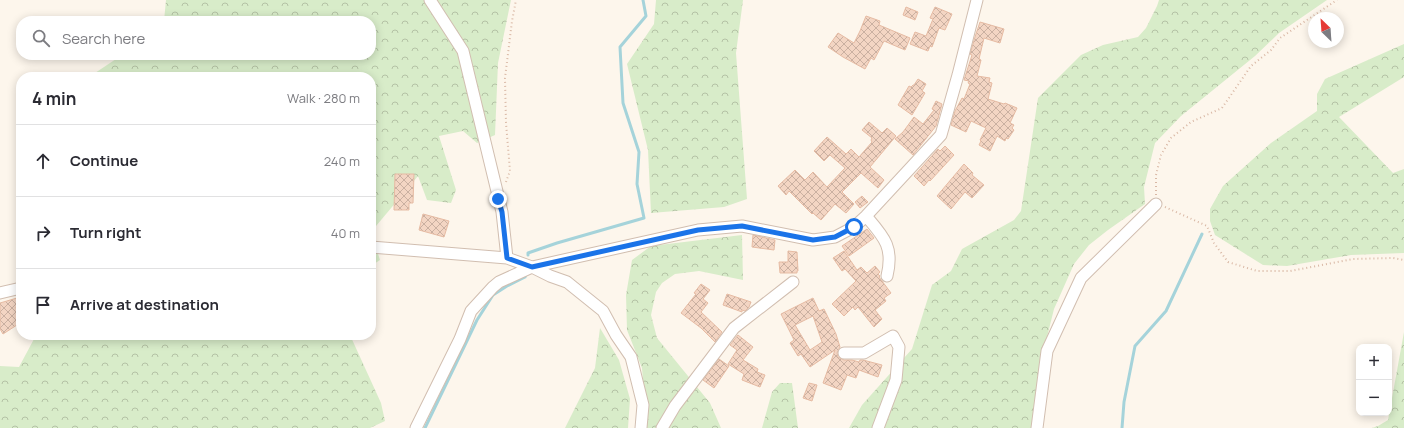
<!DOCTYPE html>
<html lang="en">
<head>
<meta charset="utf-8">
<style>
	:root { --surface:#fff; --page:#f2f2f3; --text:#2b2b33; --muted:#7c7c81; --line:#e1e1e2 }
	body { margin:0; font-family:Manrope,sans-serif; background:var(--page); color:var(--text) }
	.controls { position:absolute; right:12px; bottom:12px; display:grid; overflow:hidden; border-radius:8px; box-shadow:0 2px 10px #0003 }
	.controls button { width:36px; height:36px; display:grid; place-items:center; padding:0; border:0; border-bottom:1px solid var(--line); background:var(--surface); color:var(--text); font:20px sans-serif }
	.compass { position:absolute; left:1308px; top:12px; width:36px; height:36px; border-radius:50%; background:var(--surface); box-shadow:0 2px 10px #0003; rotate:335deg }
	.stop { position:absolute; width:12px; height:12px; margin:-9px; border:3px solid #1a73e8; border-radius:50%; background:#fff }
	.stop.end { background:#1a73e8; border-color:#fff; box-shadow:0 1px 4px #0008 }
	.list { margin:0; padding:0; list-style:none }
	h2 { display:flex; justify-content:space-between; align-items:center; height:52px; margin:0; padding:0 16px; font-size:17px }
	h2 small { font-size:13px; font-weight:400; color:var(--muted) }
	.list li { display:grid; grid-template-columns:26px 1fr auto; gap:12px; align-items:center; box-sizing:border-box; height:72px; padding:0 16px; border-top:1px solid var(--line) }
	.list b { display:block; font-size:15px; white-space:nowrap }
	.list em { font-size:13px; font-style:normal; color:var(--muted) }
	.icon { flex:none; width:22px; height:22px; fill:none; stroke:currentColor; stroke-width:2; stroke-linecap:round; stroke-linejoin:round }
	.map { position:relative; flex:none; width:1404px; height:428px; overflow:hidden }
	.search { position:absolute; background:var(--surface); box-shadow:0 2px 10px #0003; left:16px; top:16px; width:360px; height:44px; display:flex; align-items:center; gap:10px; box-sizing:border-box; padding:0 14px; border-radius:16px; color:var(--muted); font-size:15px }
	.panel { position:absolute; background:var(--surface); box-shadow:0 2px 10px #0003; left:16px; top:72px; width:360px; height:268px; border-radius:16px }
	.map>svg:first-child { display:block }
	.forest { fill:url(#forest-crowns) }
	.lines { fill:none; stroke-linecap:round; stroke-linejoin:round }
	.stream { stroke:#a5d3da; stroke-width:3 }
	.building { fill:url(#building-cross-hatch); stroke:#e6bba3; fill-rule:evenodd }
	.street-casing { stroke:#d1beb0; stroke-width:13 }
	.path { stroke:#d9b8a5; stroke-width:2; stroke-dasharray:1 3; stroke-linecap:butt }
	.street { stroke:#fff; stroke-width:11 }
	.route { stroke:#1a73e8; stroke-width:5 }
</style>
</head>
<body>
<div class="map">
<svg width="1404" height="428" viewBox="0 0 1404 428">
	<defs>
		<pattern id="forest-crowns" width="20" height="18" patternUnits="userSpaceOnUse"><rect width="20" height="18" fill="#d8ecc9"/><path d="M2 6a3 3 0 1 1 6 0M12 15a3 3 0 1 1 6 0" fill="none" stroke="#b4c2a5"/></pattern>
		<pattern id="building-cross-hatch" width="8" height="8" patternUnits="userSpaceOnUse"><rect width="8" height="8" fill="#f3d5c3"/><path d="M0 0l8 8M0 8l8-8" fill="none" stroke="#cab0a1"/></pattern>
	</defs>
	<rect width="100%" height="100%" fill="#fdf6ec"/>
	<path class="forest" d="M166,0H511L498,63L495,135L477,143L463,131L439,136L456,190L451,203L427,200L418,176L371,232L380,260L371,266V77H92V75L122,55H371V21H164Z
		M656,0H743L736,53L747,199L724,207L651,213L648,150L627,64L654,24Z
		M1159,0H1327L1279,33L1255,56L1181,116L1155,143L1144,187L1145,204L1108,230L1089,245L1074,264L1054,309L1041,361L1031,428H849L862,405L912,349L932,285L951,271L962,249L1014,220L1021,211L1038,98L1081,55L1103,45L1138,37L1146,28L1157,6Z
		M1404,44V77L1339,117L1393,173L1404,169V253L1351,255L1287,266L1263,265L1215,235L1210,221V209L1223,186L1271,143L1317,111V94L1325,79Z
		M742,235L743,280L699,271L675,274L662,283L656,292L651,315L657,338L710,403L721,428H647L642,368L627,330L626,295L632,260L651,246Z
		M600,328L619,360L630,399L628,428H565L595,368Z
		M1404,332V428H1372L1378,426L1388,420Z
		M34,335H350L381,403L385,421L370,428H0V366L19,367L34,339Z
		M780,383H792L798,428H762L772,392Z"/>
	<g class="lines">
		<path class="stream" d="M528,255V253L557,243L644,218L637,184L639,152L623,103L620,47L646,16L643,0
			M425,428L477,320L493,295L507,286L525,277L526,275
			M1122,428L1124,402L1135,346L1166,311L1202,234"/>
	</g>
	<path class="building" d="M906,7L918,12L915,20L903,15Z
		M935,7L952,14L945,30L939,28L932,47L930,46L928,51L910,44L915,32L926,36L933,19L930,18Z
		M866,16L880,21L879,25L910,38L905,50L884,41L874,60L871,58L865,69L843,57L828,47L838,33L854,43L860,31Z
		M980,22L1004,29L1000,43L984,38L979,59L981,60L977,76L990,78L989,82L992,83L988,99L1004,104L1005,103L1017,108L1010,123L1014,125L1012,128L1014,130L1008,139L1006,138L1005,141L997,136L990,151L979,145L981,141L980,140L986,128L971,121L966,132L951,125L955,111L962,98L964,99L970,84L968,83L969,81L964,80L972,55L970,54L975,37Z
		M918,79L926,84L922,91L925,93L912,115L898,105L909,86L911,87L913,85H914Z
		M936,101L942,104L936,126L913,155L895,139L903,132L914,117L923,124L934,110L932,109Z
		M869,122L882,133L887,128L896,136L870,167L884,180L878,188L861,173L842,192L854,204L846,213L835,204L821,220L813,213L812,214L789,191L786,195L778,186L795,170L805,180L813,172L827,187L845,168L830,155L824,161L814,151L827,137L846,154L851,149L859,157L872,142L871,140L872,138L862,130Z
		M945,146L954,155L930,181L929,180L924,186L914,176L938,149L940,151Z
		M964,164L973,173L972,175L984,185L972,198L965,192L951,209L937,196Z
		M395,174H414L413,203H409V210H394Z
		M862,196L868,202L860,208L855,202Z
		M423,214L449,221L444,237L419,230Z
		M867,229L874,238L849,256L842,246Z
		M753,235L775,240L774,250L752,247Z
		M788,251L797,252L798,271H797V273H780L779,262H788Z
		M844,251L857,270L861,267L867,273L875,266L880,272L878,274L880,276L879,277L891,293L884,298L886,301L875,310L882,319L874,327L858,307L855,310L853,307L844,316L832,304L856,281L845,269L842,271L833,258Z
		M701,284L710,290L703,299L708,303L701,312L722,332L715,342L701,328L681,313L696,294L694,293Z
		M727,294L751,302L749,307L745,311L742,310V312L723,305Z
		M17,298L19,306L16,307L20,323L3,334L0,329V303Z
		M813,298L819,311L824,309L836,334L840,347L837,353L838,357L844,360H852L859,362L860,360H863L882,365L878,377L859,370L856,378L847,375L841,390L823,383L835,350L810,367L801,354L798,356L790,343L794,340L781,314ZM813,316L822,342L810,350L795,325Z
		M738,335L753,347L743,360L758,369L757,372L765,375L760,387L742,380L744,374L728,364L737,350L730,345Z
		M719,359L729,366L714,388L703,380Z
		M809,383L817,385L812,401L803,398Z"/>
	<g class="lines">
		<g class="street-casing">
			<path id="street" d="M430,0L463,51L502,212L507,258
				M866,216C884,237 894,247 887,276
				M371,247L507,258L532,267L550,276L567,282L603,311L616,335L631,357L643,405L641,428
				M0,293L21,288
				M844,353H864L893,336L899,347L896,380L878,428
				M416,428L460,339L471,311L493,287L499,282L532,267L698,230L742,226L813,240L835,237L854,227L866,216L941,135L958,75L977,0
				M662,428L675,406L734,328L793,282
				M1037,428L1047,351L1081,278L1156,204"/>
		</g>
		<path class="path" d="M506,182L510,171L506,123L505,78L512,21L516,0
			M1156,195V175L1161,155L1171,138L1191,122L1222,108L1251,66L1271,50L1280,38L1337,0
			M1165,207L1207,226L1214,243L1228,262L1257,271H1290L1353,259L1393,258L1404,260"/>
		<use href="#street" class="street"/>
	</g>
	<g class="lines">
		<path class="route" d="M498,199L502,212L507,258L532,267L698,230L742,226L813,240L835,237L854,227"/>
	</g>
</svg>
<div class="controls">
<button>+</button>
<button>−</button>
</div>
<svg class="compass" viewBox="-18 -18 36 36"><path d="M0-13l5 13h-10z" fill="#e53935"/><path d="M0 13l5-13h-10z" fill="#7c7c81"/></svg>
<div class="stop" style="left:854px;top:227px"></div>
<div class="stop end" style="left:498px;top:199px"></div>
<div class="search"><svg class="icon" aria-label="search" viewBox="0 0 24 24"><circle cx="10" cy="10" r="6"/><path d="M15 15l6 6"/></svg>Search here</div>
<section class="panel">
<h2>4 min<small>Walk · 280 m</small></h2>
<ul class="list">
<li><svg class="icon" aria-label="ahead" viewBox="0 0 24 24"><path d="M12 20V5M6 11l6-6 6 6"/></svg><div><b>Continue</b></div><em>240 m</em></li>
<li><svg class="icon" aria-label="right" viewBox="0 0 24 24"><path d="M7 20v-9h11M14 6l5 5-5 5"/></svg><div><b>Turn right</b></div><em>40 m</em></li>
<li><svg class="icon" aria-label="arrive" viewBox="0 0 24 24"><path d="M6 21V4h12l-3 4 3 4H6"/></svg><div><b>Arrive at destination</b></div></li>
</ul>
</section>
</div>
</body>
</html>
